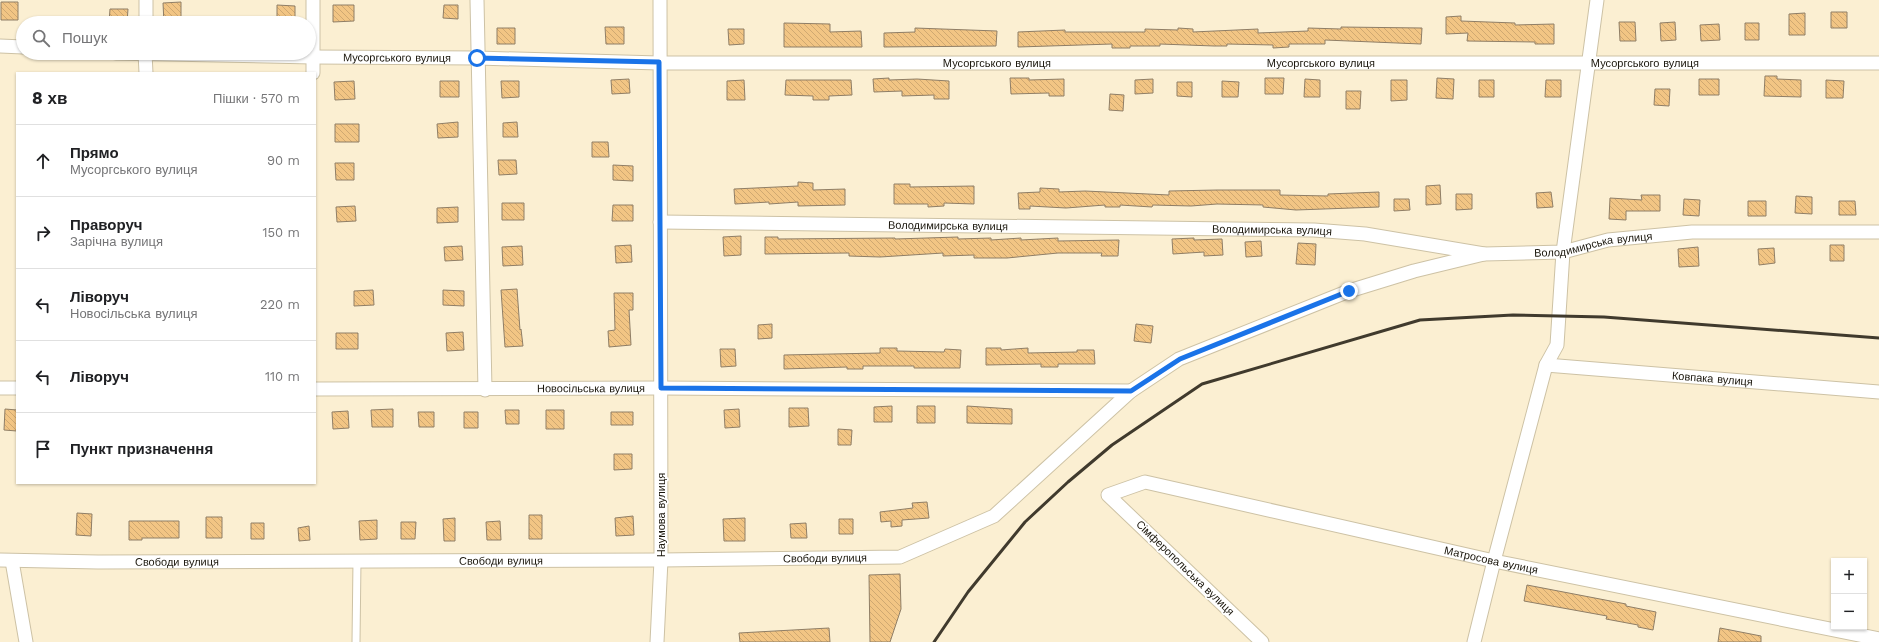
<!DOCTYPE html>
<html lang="uk">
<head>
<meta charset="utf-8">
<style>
	:root { --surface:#fff; --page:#f6f6f6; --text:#202124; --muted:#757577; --line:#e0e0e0 }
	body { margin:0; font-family:"Work Sans",sans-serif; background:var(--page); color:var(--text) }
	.controls { position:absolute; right:12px; bottom:12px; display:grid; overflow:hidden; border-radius:0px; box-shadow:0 1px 3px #0004 }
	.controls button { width:36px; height:36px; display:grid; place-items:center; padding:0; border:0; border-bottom:1px solid var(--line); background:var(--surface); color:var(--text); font:20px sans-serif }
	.stop { position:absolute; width:12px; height:12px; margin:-9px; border:3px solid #1a73e8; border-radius:50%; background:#fff }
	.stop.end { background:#1a73e8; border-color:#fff; box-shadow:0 1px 4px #0008 }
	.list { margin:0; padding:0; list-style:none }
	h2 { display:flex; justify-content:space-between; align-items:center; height:52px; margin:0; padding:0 16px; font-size:17px }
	h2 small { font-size:13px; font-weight:400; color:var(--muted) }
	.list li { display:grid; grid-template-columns:26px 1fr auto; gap:12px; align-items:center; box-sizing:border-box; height:72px; padding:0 16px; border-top:1px solid var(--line) }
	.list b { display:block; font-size:15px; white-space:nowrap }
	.list p { margin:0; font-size:13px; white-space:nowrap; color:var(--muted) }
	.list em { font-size:13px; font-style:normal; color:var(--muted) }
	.icon { flex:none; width:22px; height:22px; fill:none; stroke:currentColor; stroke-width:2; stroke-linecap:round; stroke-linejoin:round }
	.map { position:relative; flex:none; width:1879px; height:642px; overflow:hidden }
	.search { position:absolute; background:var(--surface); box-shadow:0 1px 3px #0004; left:16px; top:16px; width:300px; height:44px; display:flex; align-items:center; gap:10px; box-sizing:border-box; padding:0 14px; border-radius:22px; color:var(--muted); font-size:15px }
	.panel { position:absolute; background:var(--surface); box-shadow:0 1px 3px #0004; left:16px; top:72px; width:300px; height:412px; border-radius:0px }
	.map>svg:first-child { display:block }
	.building { fill:url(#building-back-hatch); stroke:#8f7e66 }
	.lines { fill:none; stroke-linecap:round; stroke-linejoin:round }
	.lane-casing { stroke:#cdc2a5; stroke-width:9 }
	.street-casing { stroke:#cdc2a5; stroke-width:15 }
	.lane { stroke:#fff; stroke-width:7 }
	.street { stroke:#fff; stroke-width:13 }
	.rail { stroke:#403a2d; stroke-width:3 }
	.route { stroke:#1a73e8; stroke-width:5 }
	.labels { text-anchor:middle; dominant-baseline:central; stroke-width:3.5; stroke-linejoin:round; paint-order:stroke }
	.street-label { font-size:11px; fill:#19150b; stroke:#fff }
</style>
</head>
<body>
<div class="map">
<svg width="1879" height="642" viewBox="0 0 1879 642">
	<defs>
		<pattern id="building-back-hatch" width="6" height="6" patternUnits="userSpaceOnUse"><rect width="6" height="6" fill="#f2c584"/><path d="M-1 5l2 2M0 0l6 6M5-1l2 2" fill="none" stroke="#cfa871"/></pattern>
	</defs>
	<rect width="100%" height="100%" fill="#fbefd2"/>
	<path class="building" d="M1,2H18V20H1Z
		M181,2V23H164L163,3Z
		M277,5L295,6V22H277Z
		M333,5H354V21L333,22Z
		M444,5H458V19L443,18Z
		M110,9H128L127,23H109Z
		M1831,12H1847V28H1831Z
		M1805,13V35H1789V14Z
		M1461,16V21L1515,23V25L1554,24V44H1535V42L1467,41L1468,33L1446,34V17Z
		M1619,22H1635L1636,41H1620Z
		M1675,22L1676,40L1661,41L1660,23Z
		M784,23L830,24V32L861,31L862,47H784Z
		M1745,23H1759V40H1745Z
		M1719,24L1720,40L1701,41L1700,25Z
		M605,27H624V44H606Z
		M1341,27L1422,28L1421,44L1325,40V44H1289V47L1273,48V45L1227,44V46H1214L1160,44V46H1130V48H1112V44L1018,47V32L1065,30V32H1145V29L1178,30V28L1193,29V32L1258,29V33L1308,31V28L1341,29Z
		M497,28H515V44H497Z
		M915,28L997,31L996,46L884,47V33L915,32Z
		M728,29H744V44L729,45Z
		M1765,76H1777V79L1801,80V97L1764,96Z
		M889,78V80L917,79L949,81V99H934V95L902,96V91L874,92L873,79Z
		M1010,78H1029V80L1064,79V96H1049V93L1011,94Z
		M1265,78H1284L1283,94H1265Z
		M1437,78L1454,79L1453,99L1436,98Z
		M629,79L630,93L612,94L611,80Z
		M1153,79V93L1135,94V80Z
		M1305,79L1320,80V97H1304Z
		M1699,79H1719V95H1699Z
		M744,80L745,100H727V81Z
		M786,80H851L852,95L829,96V100H813V96L785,95Z
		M1391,80H1407V100L1391,101Z
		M1479,80H1494V97H1479Z
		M1546,80H1561V97H1545Z
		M1826,80L1844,81L1843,98H1826Z
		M354,81L355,99L335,100L334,82Z
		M440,81H459V97H440Z
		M501,81H519V97L502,98Z
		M1222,81L1239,82L1238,97H1222Z
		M1177,82H1192V97L1177,96Z
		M1655,89H1670L1669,106L1654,105Z
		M1346,91H1361L1360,109H1346Z
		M1110,94L1124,95L1123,111L1109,110Z
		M458,122V137L438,138L437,124Z
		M517,122L518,137H503V123Z
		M335,124H359V142H335Z
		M592,142H608L609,157H592Z
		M498,160H516L517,174L499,175Z
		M335,163H354V180H336Z
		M613,165L633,166V181L613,180Z
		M798,182L813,183V190L845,189V205L798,206V202L769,204V202L735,204L734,189L798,186Z
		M894,184H910V187L974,186V204L944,203V206L928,207V204H894Z
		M1440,185L1441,204L1426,205V186Z
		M1040,188L1059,189V192L1085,191L1169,195V191L1217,190H1280V195L1328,196V194L1379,192V207L1296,210L1263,207V205L1217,204L1191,206L1153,205L1152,207L1120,205V207H1105V205L1066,208L1030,206V209H1019L1018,193L1040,192Z
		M1551,192L1553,207L1537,208L1536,193Z
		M1456,194H1472V209L1456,210Z
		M1641,195H1660V211H1626V220L1609,219L1610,198L1642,200Z
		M1796,196L1812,197V214L1795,213Z
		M1394,199H1409L1410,210L1394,211Z
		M1684,199L1700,200L1699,216L1683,215Z
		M1748,201H1766V216H1748Z
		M1839,201H1855L1856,215H1839Z
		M502,203H524V220H502Z
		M613,205H633V221H612Z
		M355,206L356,221L337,222L336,207Z
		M458,207V222L437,223V208Z
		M741,236V255L724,256L723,237Z
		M765,237H778V239L895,238V239L958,237V239L991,238V240L1021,238V240L1058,238V241L1119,240L1118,256H1101L1102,253H1058L1007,258H974V255L943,256V253L880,257L849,256V253L765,254Z
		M1194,238V240L1222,239L1223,255L1204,256V252L1173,254L1172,239Z
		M1261,241L1262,256L1246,257L1245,242Z
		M1298,243L1316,244L1315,265L1296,264Z
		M631,245L632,262L616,263L615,246Z
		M1830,245H1844V261H1830Z
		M462,246L463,260L445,261L444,247Z
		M522,246L523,265L503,266L502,247Z
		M1698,247L1699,266L1679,267L1678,249Z
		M1774,248L1775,263L1759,265L1758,249Z
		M517,289L520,330L521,329L523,346L505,347L501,290Z
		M373,290L374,305L354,306V291Z
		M443,290L464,291V306L443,305Z
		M614,293H633V310H629L631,345L609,347L608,331L615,330Z
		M772,324V338L758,339V325Z
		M1136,324L1153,326L1151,343L1134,341Z
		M463,332L464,350L447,351L446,333Z
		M336,333H358V349H336Z
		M880,348H897V351L944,352L945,349L961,350L960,368H914V366H863V369H847V367L784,369V355L880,353Z
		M986,348H1001V350L1028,348V353L1077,352V350H1094L1095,364H1058V367H1041V364L986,365Z
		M720,349H735L736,366L721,367Z
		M892,406V422H874V407Z
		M917,406H935V423H917Z
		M967,406L1012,409V424L967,423Z
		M789,408H808L809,426L789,427Z
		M5,409L17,410V431L4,430Z
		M393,409V427H372L371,410Z
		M739,409L740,427L725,428L724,410Z
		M505,410H519V424H506Z
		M546,410H564V429H546Z
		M348,411L349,428L333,429L332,412Z
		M418,412H434V427H419Z
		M464,412H478V428H464Z
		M611,412H633V425H611Z
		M838,429L852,430L851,445H838Z
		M614,454H632V469L614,470Z
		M927,502L929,518L902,520V526L891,527V521L881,522L880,512L913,508L912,503Z
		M77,513L92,514L91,536L76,535Z
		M529,515H542V539H529Z
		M633,516L634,535L616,536L615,518Z
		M206,517H222V538H206Z
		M455,518V541H444L443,519Z
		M745,518V541H724L723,519Z
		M839,519H853V534H839Z
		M377,520V539L360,540L359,521Z
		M129,521H179V538H142V540H129Z
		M500,521L501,540H487L486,522Z
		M401,522H416L415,539H401Z
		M251,523H264V539H251Z
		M806,523L807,538H791L790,524Z
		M309,526L310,540L299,541L298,528Z
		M900,574L901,609L890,642H870L869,575Z
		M1527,585L1626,604V606L1656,612L1653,630L1638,627V625L1606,619L1607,616L1524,601Z
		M829,628L830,642H740L739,633Z
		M1720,628L1761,636V642H1718Z"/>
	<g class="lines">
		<g class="lane-casing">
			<path id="lane" d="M356,642L357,561"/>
		</g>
		<g class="street-casing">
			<g id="street">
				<path d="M313,0V73"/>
				<path d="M477,0L485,390"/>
				<path d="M146,23V0"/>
				<path d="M0,46L23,47"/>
				<path id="s1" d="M116,53L313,57L477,58L659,63H1879"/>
				<path d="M145,53L146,73"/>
				<path id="s2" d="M660,222L1314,230L1365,234L1484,254L1563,252L1608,240L1692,232H1879"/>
				<path id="s3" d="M1546,365L1879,392"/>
				<path d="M0,388H17"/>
				<path id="s4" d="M315,389L661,388L1131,391"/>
				<path id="s5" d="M0,560L98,562L661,560L900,557L994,516L1131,391L1179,359L1349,291L1414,271L1484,254"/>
				<path d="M12,561L26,642"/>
				<path d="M657,642L661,560L660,0"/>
				<path id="s6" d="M1262,642L1108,495L1145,482L1494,561L1879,639"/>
				<path d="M1474,642L1494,561L1546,365L1557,345L1563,252L1597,0"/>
			</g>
		</g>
		<use href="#lane" class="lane"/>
		<use href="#street" class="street"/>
		<path class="rail" d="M934,642L968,592L1025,522L1068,482L1112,445L1202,384L1420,320L1513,315L1604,317L1879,338"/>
	</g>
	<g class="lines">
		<path class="route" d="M477,58L659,62L661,388L1131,391L1180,359L1349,291"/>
	</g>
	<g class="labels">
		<g class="street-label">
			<text stroke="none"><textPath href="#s1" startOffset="281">Мусоргського вулиця</textPath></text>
			<text stroke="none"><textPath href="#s1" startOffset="881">Мусоргського вулиця</textPath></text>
			<text stroke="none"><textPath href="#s1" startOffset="1205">Мусоргського вулиця</textPath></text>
			<text stroke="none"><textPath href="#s1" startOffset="1529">Мусоргського вулиця</textPath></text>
			<text stroke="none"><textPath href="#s2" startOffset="288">Володимирська вулиця</textPath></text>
			<text stroke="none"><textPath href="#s2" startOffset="612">Володимирська вулиця</textPath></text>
			<text stroke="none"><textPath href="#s2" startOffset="936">Володимирська вулиця</textPath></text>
			<text stroke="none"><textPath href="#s3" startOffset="167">Ковпака вулиця</textPath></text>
			<text stroke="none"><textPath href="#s4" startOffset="276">Новосільська вулиця</textPath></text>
			<text transform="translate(661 515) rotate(-90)">Наумова вулиця</text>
			<text stroke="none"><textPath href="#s5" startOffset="825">Свободи вулиця</textPath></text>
			<text stroke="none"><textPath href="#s6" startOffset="607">Матросова вулиця</textPath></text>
			<text stroke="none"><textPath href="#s5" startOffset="501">Свободи вулиця</textPath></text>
			<text stroke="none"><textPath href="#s5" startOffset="177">Свободи вулиця</textPath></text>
			<text transform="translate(1185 568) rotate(44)">Сімферопольська вулиця</text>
		</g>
	</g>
</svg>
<div class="controls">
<button>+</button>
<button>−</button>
</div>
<div class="stop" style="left:477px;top:58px"></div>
<div class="stop end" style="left:1349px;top:291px"></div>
<div class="search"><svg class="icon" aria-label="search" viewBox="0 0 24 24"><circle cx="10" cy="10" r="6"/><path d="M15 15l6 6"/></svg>Пошук</div>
<section class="panel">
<h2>8 хв<small>Пішки · 570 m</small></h2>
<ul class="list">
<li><svg class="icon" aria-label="ahead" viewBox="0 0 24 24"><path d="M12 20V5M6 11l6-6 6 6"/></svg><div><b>Прямо</b><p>Мусоргського вулиця</p></div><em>90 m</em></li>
<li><svg class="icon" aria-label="right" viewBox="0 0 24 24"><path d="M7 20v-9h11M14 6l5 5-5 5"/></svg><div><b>Праворуч</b><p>Зарічна вулиця</p></div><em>150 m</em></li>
<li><svg class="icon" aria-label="left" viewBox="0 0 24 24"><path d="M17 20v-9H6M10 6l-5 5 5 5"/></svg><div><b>Ліворуч</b><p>Новосільська вулиця</p></div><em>220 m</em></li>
<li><svg class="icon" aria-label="left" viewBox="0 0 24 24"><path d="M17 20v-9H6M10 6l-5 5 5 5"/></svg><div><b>Ліворуч</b></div><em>110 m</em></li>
<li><svg class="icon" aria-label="arrive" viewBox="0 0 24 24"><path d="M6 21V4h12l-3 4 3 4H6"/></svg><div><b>Пункт призначення</b></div></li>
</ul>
</section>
</div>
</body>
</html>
